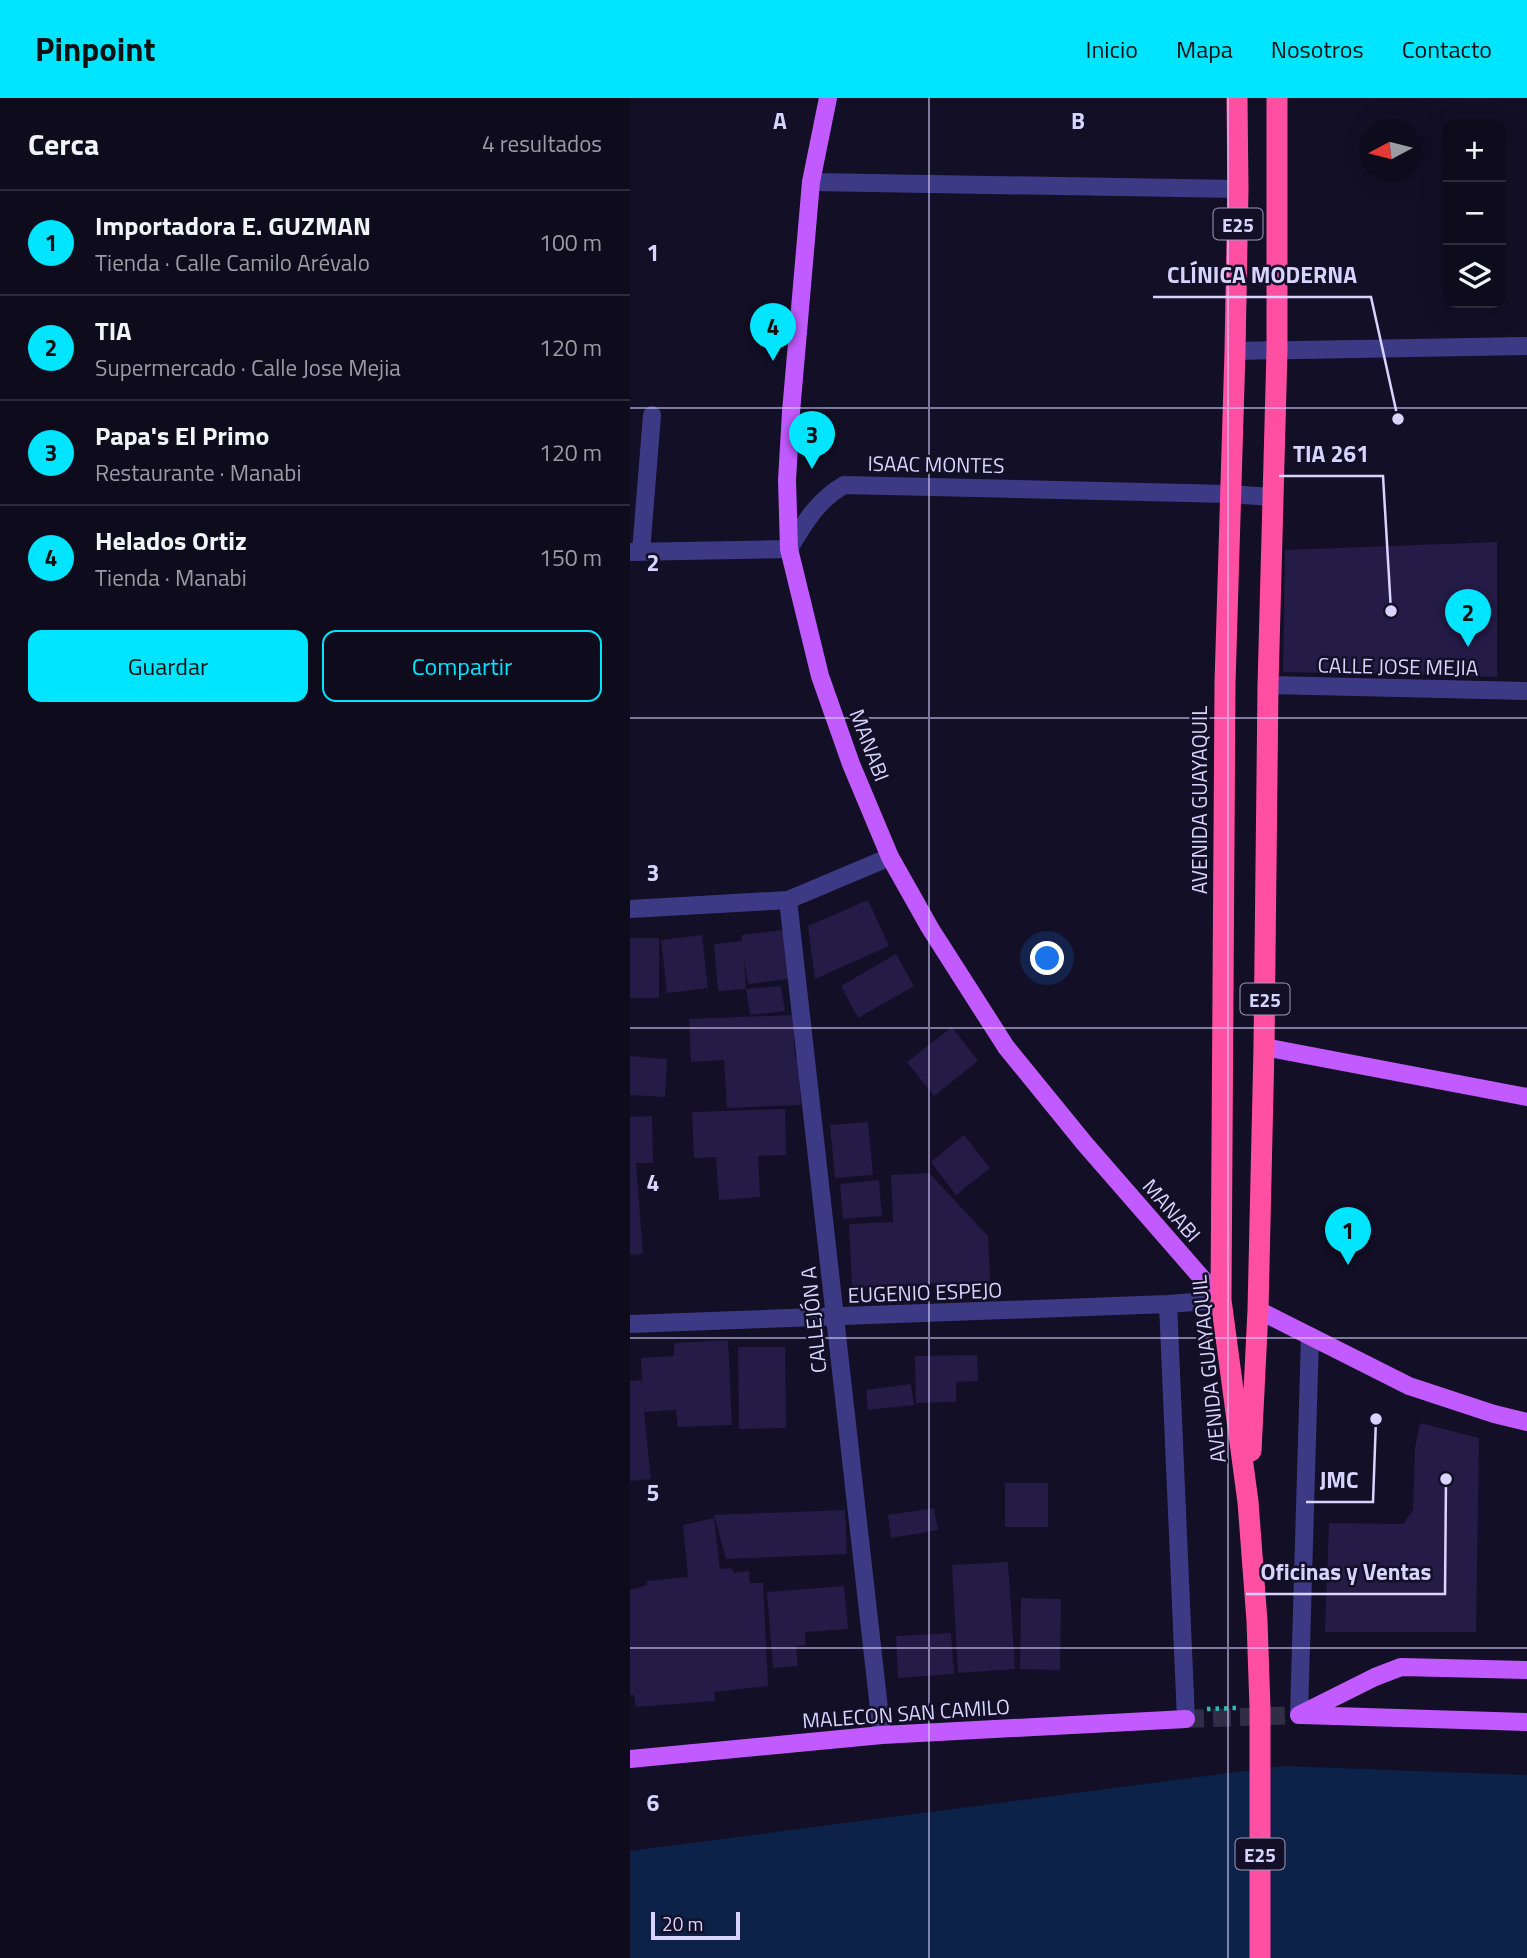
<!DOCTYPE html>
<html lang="es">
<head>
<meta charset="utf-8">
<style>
	:root { --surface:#0e0b1c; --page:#171425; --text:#f1f3f6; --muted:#9b9ba3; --line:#2e2b3b; --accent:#00e5ff }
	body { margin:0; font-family:"Titillium Web",sans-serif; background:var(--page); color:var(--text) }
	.controls { position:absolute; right:21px; top:21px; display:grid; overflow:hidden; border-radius:14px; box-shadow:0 7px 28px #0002 }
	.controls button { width:63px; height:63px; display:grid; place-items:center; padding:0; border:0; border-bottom:2px solid var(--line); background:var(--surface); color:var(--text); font:35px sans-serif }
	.compass { position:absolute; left:729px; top:21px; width:63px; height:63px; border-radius:50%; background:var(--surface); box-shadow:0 7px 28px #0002; rotate:263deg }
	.scale { position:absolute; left:21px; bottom:18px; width:89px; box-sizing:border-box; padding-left:7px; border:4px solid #d9d4ff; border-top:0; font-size:19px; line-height:24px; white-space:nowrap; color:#d9d4ff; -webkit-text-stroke:5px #130f26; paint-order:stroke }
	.you { position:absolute; left:418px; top:861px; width:24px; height:24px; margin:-18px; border:5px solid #fff; border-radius:50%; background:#1a73e8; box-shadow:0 0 0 10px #1a73e833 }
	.badge { display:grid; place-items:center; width:46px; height:46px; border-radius:50%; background:var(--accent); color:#111; font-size:23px; font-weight:700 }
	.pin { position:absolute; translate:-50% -58px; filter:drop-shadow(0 2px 4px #0008) }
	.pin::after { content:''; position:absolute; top:37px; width:24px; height:21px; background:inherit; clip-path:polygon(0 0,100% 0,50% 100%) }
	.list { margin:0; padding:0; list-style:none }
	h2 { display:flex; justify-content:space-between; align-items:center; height:91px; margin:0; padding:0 28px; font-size:30px }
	h2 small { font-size:23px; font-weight:400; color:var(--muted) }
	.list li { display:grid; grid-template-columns:46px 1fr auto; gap:21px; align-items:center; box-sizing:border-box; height:105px; padding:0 28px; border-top:2px solid var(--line) }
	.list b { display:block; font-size:26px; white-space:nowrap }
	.list p { margin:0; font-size:23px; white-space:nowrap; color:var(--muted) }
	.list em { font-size:23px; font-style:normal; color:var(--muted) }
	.actions { display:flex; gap:14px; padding:21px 28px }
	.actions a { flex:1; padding:16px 0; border:2px solid var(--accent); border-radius:14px; text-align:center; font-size:24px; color:var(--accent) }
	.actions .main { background:var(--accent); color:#111 }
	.icon { flex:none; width:38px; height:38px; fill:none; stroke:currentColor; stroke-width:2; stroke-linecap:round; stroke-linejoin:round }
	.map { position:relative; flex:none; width:897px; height:1860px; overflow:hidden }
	header { display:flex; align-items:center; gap:42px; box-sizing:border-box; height:98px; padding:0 35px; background:var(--accent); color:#111 }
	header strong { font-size:33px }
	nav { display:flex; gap:38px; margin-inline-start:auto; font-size:24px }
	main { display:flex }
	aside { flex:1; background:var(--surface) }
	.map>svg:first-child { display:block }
	.water { fill:#0c2248 }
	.building { fill:#241b47 }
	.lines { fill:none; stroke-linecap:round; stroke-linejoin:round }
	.major-tunnel { stroke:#312d47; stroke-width:18; stroke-dasharray:18 9; stroke-linecap:butt }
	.path { stroke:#2fb8b0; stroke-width:4.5; stroke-dasharray:3.5 5; stroke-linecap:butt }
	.minor { stroke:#3d3a85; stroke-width:18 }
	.major { stroke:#c25bff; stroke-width:18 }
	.highway { stroke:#ff4fa3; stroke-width:21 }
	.grid { fill:none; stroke:#d9d4ff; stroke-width:2; stroke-opacity:0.55 }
	.labels { text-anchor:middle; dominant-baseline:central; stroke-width:5; stroke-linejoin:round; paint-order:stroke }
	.shield { fill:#130f26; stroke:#9e99be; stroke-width:2 }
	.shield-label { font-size:19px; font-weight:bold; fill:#d9d4ff }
	.street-label { font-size:21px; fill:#d9d4ff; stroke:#130f26 }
	.grid-label { font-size:23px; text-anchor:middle; font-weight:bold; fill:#d9d4ff; stroke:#130f26; stroke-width:5; stroke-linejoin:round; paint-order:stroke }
	.leader { fill:none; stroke:#d9d4ff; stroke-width:2.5 }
	.callout-dot { fill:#d9d4ff; stroke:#130f26; stroke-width:2.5 }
	.callout-label { font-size:23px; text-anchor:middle; font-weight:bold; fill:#d9d4ff; stroke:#130f26; stroke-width:5; stroke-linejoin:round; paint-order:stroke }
</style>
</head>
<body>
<header>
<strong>Pinpoint</strong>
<nav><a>Inicio</a><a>Mapa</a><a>Nosotros</a><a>Contacto</a></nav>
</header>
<main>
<aside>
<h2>Cerca<small>4 resultados</small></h2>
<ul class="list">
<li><span class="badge">1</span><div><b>Importadora E. GUZMAN</b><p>Tienda · Calle Camilo Arévalo</p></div><em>100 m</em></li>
<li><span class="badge">2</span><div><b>TIA</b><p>Supermercado · Calle Jose Mejia</p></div><em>120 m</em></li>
<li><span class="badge">3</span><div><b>Papa's El Primo</b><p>Restaurante · Manabi</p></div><em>120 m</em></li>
<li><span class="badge">4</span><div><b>Helados Ortiz</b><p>Tienda · Manabi</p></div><em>150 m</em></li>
</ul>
<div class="actions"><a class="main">Guardar</a><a>Compartir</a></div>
</aside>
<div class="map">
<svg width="897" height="1860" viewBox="0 0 897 1860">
	<rect width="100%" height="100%" fill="#130f26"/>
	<path class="water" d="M653,1668L897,1677V1860H0V1753Z"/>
	<path class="building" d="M867,444V579L653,574L655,452Z
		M238,802L259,848L185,881L178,828Z
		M153,832L159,881L118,886L114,861L116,891L88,893L84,846L112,843V837Z
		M72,837L78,890L37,895L31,842Z
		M0,840H29V900H0Z
		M266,856L284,888L228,920L211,888Z
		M151,888L155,913L120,917L116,891Z
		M163,917L165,959L168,958L171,1007L97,1010L94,962L61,964L59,921Z
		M322,929L348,963L304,998L277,964Z
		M0,958L37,961L35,999L0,997Z
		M155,1011L156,1057L128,1058L130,1099L89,1102L86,1059L64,1060L62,1014Z
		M22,1018L23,1065H6L13,1156L0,1157V1019Z
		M238,1024L243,1077L205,1080L200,1027Z
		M334,1037L360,1070L326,1097L301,1064Z
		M299,1075L358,1138L360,1183L222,1189L219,1126L263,1124L261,1077Z
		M249,1082L252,1118L213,1121L210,1086Z
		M98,1242L102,1327L48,1329L46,1312L14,1314L21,1381L0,1383V1283L11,1282L12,1291L11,1260L44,1258V1245Z
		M108,1249H155L156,1330L109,1331Z
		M347,1257L348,1283L326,1284V1304L286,1305L285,1258Z
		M281,1286L284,1307L238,1312L236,1292Z
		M790,1325L849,1340L846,1534H695L699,1425L773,1426L783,1412L785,1350Z
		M375,1385H418V1429H375Z
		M304,1410L308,1432L261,1440L258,1417Z
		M215,1412L217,1456L96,1461L84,1417Z
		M84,1420L90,1471L101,1470L104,1475L119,1473L120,1485H133L138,1588L84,1594L85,1603L6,1609L4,1597H0V1492L17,1487V1483L58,1479L53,1427Z
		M378,1464L385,1571L328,1575L322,1467Z
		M214,1488L218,1531L175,1534L176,1547L166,1548L168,1568L143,1570L137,1494Z
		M391,1500L431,1501L430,1572L390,1571Z
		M321,1535L324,1576L268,1580L266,1538Z"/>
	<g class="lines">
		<path class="major-tunnel" d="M556,1621L669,1617"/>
		<path class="path" d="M577,1611L606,1610"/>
		<path class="minor" d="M181,84L608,91
			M605,253L897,248
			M0,454L159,451C174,425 188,402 214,387L599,396L643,399
			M11,454L22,317
			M638,587L897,593
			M158,802L252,1637
			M0,811L158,802L260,759
			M538,1206L556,1621
			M0,1226L538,1206L591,1202
			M669,1617L680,1238"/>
		<path class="major" d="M198,0L181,84L161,314L157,382L159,451L190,578L221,666L260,759L300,830L376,949L455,1046L591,1202
			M634,949L897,999
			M628,1212L779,1288L864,1316L897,1324
			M669,1617L745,1579L771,1569L897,1572
			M672,1617L897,1624
			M0,1661L252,1637L556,1621"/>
		<path class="highway" d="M607,0L608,91L605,253L595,585L591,1202L618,1404L627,1523L630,1610V1860
			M621,1353L628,1212L634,949L638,587L647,252V0"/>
	</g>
	<path class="grid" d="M299,0V1860M598,0V1860M0,310H897M0,620H897M0,930H897M0,1240H897M0,1550H897"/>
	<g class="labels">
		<g class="shield">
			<rect x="583.5" y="110.5" width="49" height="31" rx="5"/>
			<rect x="610.5" y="885.5" width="49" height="31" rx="5"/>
			<rect x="605.5" y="1740.5" width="49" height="31" rx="5"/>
		</g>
		<g class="shield-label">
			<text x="608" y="126">E25</text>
			<text x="635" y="901">E25</text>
			<text x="630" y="1756">E25</text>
		</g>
		<g class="street-label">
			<text transform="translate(306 366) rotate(1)">ISAAC MONTES</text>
			<text transform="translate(768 568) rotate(1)">CALLE JOSE MEJIA</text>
			<text transform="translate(240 647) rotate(69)">MANABI</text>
			<text transform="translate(569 702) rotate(-90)">AVENIDA GUAYAQUIL</text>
			<text transform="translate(542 1112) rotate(49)">MANABI</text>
			<text transform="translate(295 1194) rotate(-2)">EUGENIO ESPEJO</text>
			<text transform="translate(183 1222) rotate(-96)">CALLEJÓN A</text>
			<text transform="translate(578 1271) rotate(-96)">AVENIDA GUAYAQUIL</text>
			<text transform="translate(276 1615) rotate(-4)">MALECON SAN CAMILO</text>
		</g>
	</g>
	<g class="grid-label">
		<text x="150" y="31">A</text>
		<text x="448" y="31">B</text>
		<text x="23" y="163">1</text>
		<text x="23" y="473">2</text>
		<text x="23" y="783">3</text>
		<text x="23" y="1093">4</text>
		<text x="23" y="1403">5</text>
		<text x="23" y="1713">6</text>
	</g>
	<path class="leader" d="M768 321L741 199H523M761 513L753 378H649M746 1321L743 1404H676M816 1381L815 1496H616"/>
	<g class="callout-dot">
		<circle cx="768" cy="321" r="7"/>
		<circle cx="761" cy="513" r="7"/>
		<circle cx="746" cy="1321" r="7"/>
		<circle cx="816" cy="1381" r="7"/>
	</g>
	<g class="callout-label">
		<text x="632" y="185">CLÍNICA MODERNA</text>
		<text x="701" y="364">TIA 261</text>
		<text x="709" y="1390">JMC</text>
		<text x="716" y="1482">Oficinas y Ventas</text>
	</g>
</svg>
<div class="controls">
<button>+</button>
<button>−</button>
<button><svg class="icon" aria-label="layers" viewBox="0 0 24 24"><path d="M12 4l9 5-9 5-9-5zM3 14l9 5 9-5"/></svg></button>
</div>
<svg class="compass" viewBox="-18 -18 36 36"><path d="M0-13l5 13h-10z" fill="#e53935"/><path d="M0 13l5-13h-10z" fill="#9b9ba3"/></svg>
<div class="scale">20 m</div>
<div class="you"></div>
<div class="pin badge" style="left:718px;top:1167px">1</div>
<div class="pin badge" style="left:838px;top:549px">2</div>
<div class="pin badge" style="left:182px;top:371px">3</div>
<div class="pin badge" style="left:143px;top:263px">4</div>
</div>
</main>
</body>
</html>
